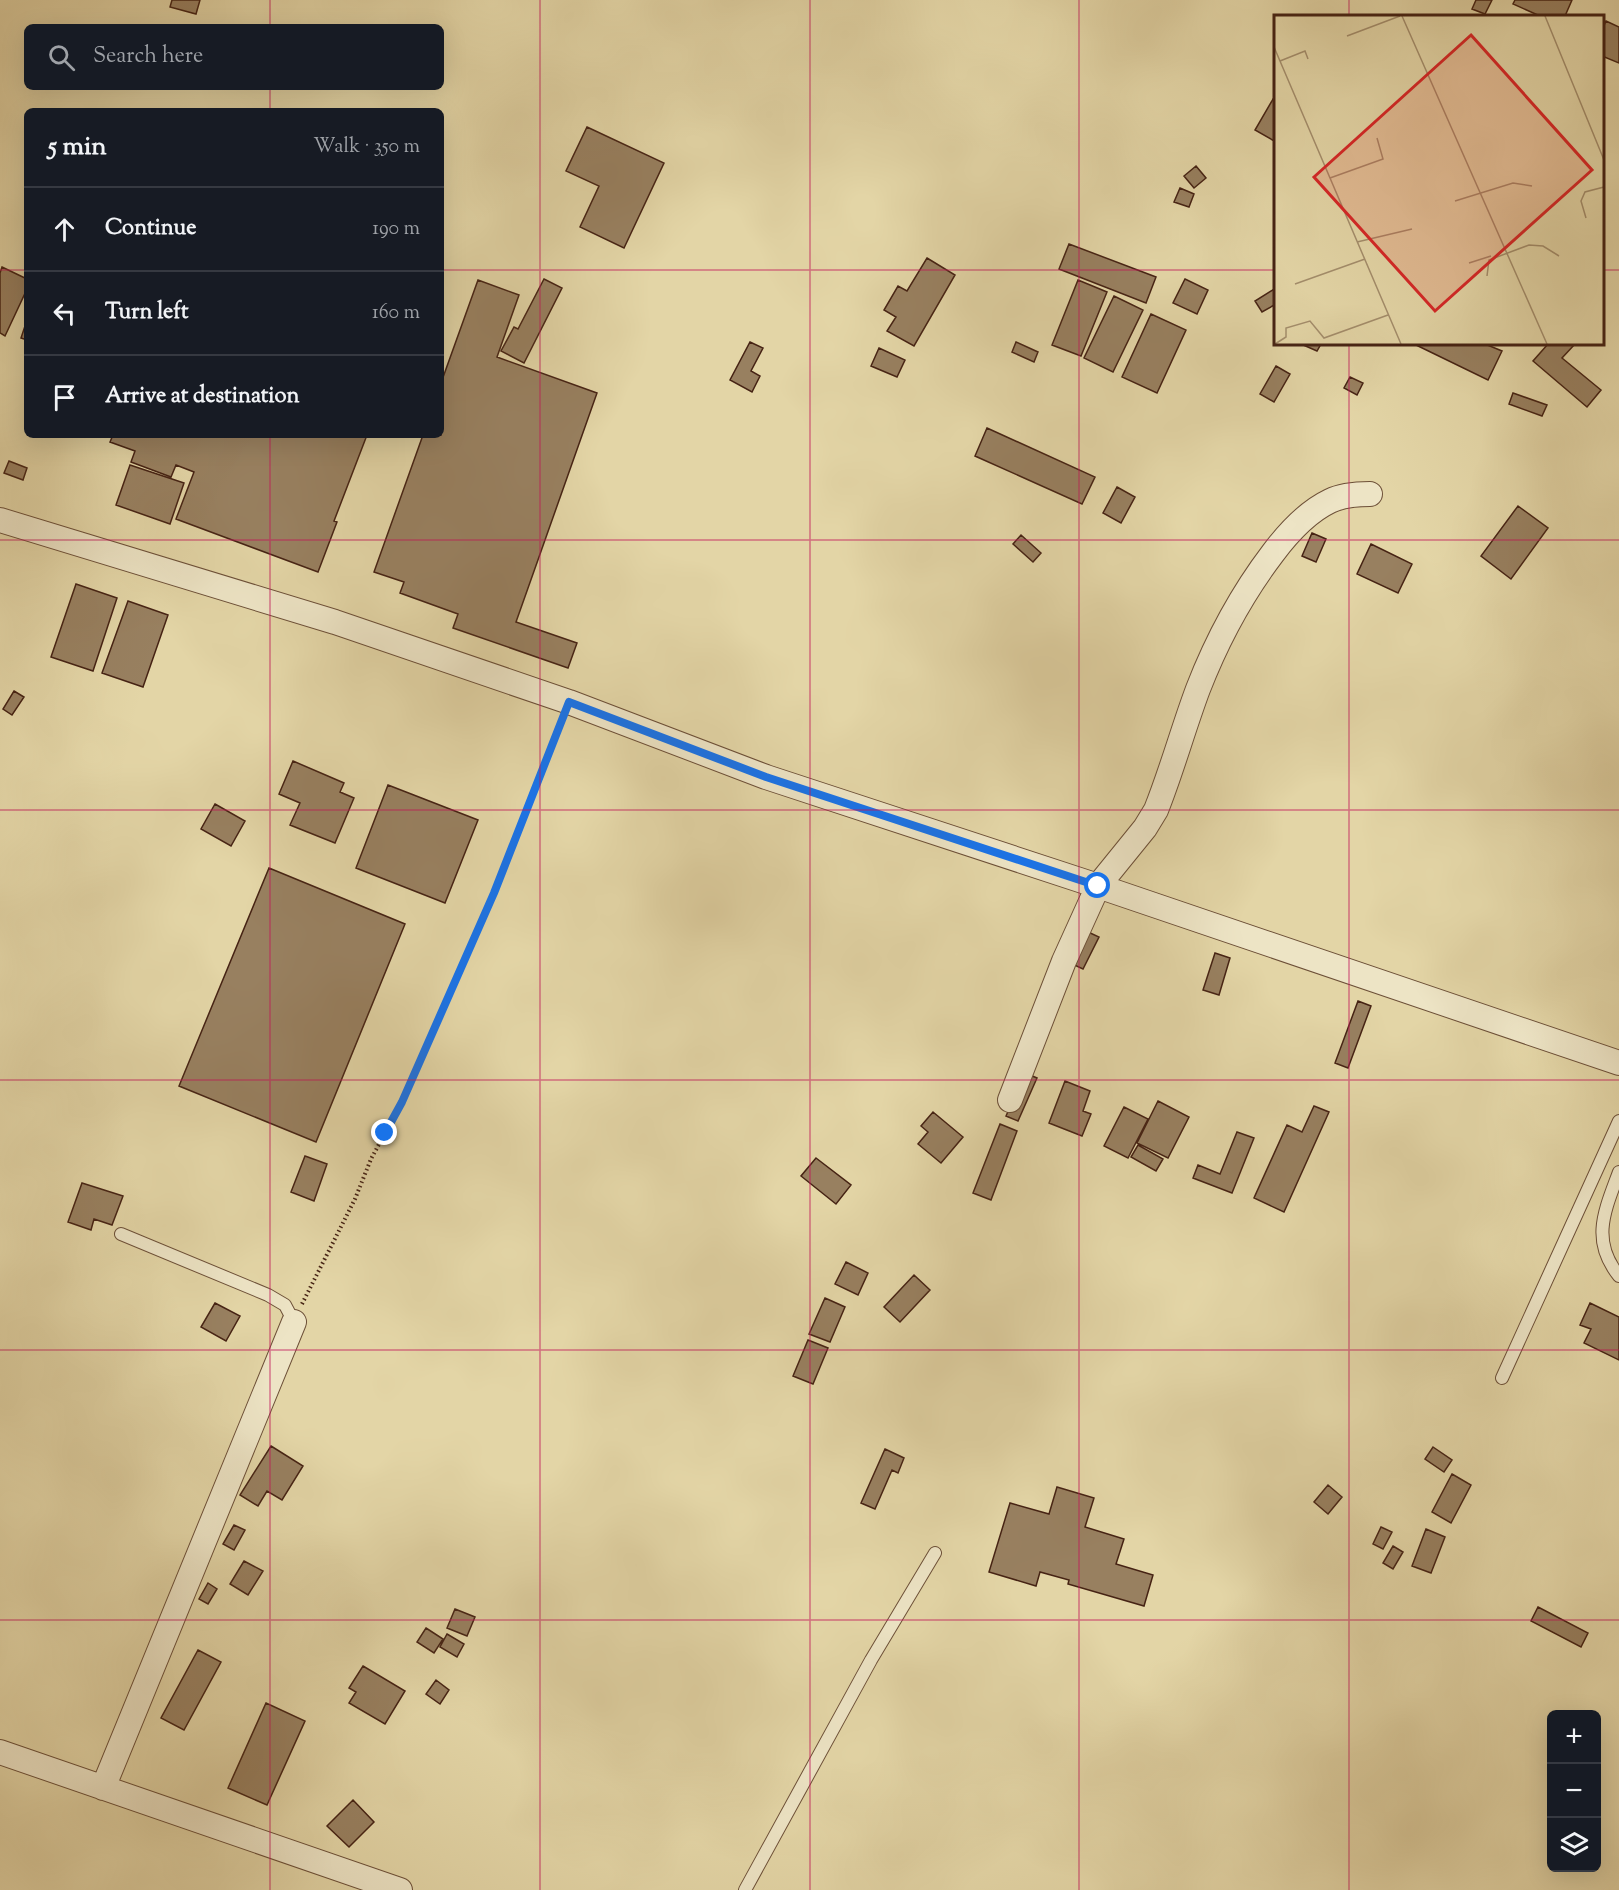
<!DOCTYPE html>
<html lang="en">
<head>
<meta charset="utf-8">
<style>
	:root { --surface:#171b24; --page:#20242c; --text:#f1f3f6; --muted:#9ea1a6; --line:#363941 }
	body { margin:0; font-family:"Sorts Mill Goudy",serif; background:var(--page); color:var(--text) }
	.controls { position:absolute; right:18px; bottom:18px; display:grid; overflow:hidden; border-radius:9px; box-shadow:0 6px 24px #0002 }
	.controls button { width:54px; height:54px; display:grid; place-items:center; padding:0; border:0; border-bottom:2px solid var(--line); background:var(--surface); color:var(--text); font:30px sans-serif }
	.stop { position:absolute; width:18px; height:18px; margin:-14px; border:4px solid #1a73e8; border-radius:50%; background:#fff }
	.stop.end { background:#1a73e8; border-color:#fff; box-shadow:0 2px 6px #0008 }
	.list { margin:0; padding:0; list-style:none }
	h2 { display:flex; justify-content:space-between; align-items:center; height:78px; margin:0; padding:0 24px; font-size:26px }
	h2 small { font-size:20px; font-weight:400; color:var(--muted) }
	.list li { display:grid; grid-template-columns:39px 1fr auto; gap:18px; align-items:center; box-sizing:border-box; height:84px; padding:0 24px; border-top:2px solid var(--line) }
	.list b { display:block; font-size:22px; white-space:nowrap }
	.list em { font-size:20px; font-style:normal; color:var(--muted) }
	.icon { flex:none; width:33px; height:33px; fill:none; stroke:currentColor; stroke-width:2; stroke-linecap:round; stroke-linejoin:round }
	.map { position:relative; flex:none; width:1619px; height:1890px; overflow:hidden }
	.search { position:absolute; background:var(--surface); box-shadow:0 6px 24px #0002; left:24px; top:24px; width:420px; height:66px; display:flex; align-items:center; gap:15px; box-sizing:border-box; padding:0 21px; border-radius:9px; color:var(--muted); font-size:22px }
	.panel { position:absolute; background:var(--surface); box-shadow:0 6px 24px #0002; left:24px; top:108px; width:420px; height:330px; border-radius:9px }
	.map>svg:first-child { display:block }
	.building { fill:#988060; stroke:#462314; stroke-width:1.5 }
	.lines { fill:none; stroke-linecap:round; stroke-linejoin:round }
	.service-casing { stroke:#6d5038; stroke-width:14 }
	.minor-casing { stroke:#6d5038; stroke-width:26 }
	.path { stroke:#462314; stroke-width:4; stroke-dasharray:1.5 3; stroke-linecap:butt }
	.service { stroke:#ede4c5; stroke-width:12 }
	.minor { stroke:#ede4c5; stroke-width:24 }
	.route { stroke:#1a73e8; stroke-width:8 }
	.grid { fill:none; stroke:#c2185b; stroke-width:1.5; stroke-opacity:0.55 }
	.inset-road { fill:none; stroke:#a48e6c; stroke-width:1.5 }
	.view { fill:#d62828; fill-opacity:0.15; stroke:#d62828; stroke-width:3 }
	.inset-edge { fill:none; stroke:#462314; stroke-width:3 }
</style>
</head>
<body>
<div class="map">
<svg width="1619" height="1890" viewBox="0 0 1619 1890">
	<rect width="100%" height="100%" fill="#e3d5a6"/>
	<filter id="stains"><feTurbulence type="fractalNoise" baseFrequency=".00333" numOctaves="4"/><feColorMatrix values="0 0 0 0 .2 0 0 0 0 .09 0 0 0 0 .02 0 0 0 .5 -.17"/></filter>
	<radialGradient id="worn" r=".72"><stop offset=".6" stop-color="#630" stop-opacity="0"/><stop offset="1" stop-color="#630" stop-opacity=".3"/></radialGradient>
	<path class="building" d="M172,0H200L196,14L170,7Z
		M1476,0H1492L1485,14L1472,9Z
		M1515,0H1572L1565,16H1540L1513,4Z
		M1606,21L1619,27V63L1602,56V30Z
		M1276,94V142L1255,130Z
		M587,127L664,163L624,248L580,227L599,186L566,171Z
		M1196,166L1206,178L1194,188L1184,176Z
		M1180,188L1194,194L1189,207L1174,202Z
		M1069,244L1156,277L1146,303L1059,269Z
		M927,258L955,275L914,346L887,331L896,317L884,310L898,286L907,291Z
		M2,267L27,279V289L5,336L0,333V273Z
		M544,279L562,288L524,363L501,351L514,327L518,329Z
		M1185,279L1208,290L1197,314L1173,303Z
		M478,280L519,295L497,357L597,393L516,622L577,643L568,668L453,628L458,614L400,593L404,582L374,572L423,435H441V383Z
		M1078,280L1107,292L1081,356L1052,345Z
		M1276,288V304L1262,312L1255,301Z
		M1114,296L1143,310L1113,372L1084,358Z
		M1151,314L1186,330L1157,393L1122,377Z
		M27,320V340L21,338Z
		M750,342L763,348L751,371L760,376L752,392L730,380Z
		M1016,342L1038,352L1034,362L1012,352Z
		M1301,344H1321L1317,351Z
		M1414,344H1485L1502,351L1488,380Z
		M1548,344H1575L1562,358L1601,390L1587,407L1533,361Z
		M879,348L905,360L897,377L871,366Z
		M1276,366L1290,374L1274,402L1260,394Z
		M1350,377L1363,383L1357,395L1344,388Z
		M1513,393L1547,405L1542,416L1509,404Z
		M987,428L1095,477L1082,504L975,456Z
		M113,435H367L334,521L337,522L318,572L176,519L194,472L176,465L171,477L131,462L135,451L110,442Z
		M9,461L27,468L23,480L4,473Z
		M130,465L184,483L170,524L116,505Z
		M1117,487L1135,497L1121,523L1103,513Z
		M1518,506L1548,528L1511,579L1481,556Z
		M1312,533L1326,539L1316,562L1302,556Z
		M1021,535L1041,553L1033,562L1013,544Z
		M1371,544L1412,564L1398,593L1357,574Z
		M76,584L117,598L93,671L51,657Z
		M128,601L168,615L143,687L102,673Z
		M14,691L24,697L12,715L3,709Z
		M293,761L344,783L340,792L354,798L335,843L290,825L300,803L279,794Z
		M388,785L478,820L445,903L356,868Z
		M215,804L245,821L231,846L201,829Z
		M269,868L405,924L316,1142L179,1086Z
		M1086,931L1099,937L1083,969L1070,963Z
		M1215,953L1230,958L1219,995L1203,990Z
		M1358,1001L1371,1006L1348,1068L1335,1063Z
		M1025,1073L1037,1078L1018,1121L1006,1116Z
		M1065,1081L1090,1091L1083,1111L1091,1114L1082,1136L1049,1123Z
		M1158,1101L1189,1117L1168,1158L1137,1143Z
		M1314,1106L1329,1112L1284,1212L1254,1198L1287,1125L1302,1132Z
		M1124,1107L1148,1119L1128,1158L1104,1146Z
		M933,1112L963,1137L941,1163L918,1144L928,1132L921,1126Z
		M1000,1124L1017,1131L991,1200L973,1193Z
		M1237,1132L1254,1138L1232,1193L1193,1178L1198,1165L1220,1174Z
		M1138,1145L1163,1159L1156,1171L1131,1157Z
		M305,1156L327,1164L314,1201L291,1192Z
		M816,1158L851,1185L836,1204L801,1176Z
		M82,1183L123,1196L112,1225L94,1219L91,1230L68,1222Z
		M846,1262L868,1273L858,1295L835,1284Z
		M914,1275L930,1290L900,1322L884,1307Z
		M825,1298L845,1307L830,1342L809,1334Z
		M215,1303L240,1316L226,1341L201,1327Z
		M1590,1303L1619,1317V1360L1584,1343L1591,1329L1580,1325Z
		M808,1340L828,1348L813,1384L793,1376Z
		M271,1446L303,1466L282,1500L267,1491L258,1506L240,1495Z
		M1433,1447L1452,1460L1444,1472L1425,1459Z
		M885,1449L904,1458L898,1473L892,1470L875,1509L861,1503Z
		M1452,1474L1471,1485L1451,1523L1432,1512Z
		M1328,1485L1342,1497L1328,1514L1314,1502Z
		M1057,1487L1094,1498L1085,1527L1124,1539L1116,1564L1153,1575L1144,1606L1068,1584L1069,1580L1040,1572L1036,1586L989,1572L1010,1503L1049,1514Z
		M234,1525L245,1530L234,1550L223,1544Z
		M1381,1527L1392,1532L1383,1549L1373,1544Z
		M1426,1529L1445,1537L1431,1573L1412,1566Z
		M1393,1546L1403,1552L1393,1569L1383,1563Z
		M244,1561L263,1571L248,1595L230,1584Z
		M208,1583L217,1589L208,1604L199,1599Z
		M1538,1607L1588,1633L1581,1647L1531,1621Z
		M455,1609L475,1617L467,1636L447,1628Z
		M426,1628L443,1639L434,1653L417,1642Z
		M447,1634L464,1644L457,1657L440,1647Z
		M198,1650L221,1662L184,1730L161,1718Z
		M363,1666L405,1691L385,1724L349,1703L356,1692L349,1688Z
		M436,1680L449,1690L440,1704L426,1694Z
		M266,1703L305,1721L267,1805L228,1788Z
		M353,1800L374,1822L349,1847L327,1826Z"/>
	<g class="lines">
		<g class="service-casing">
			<path id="service" d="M1619,1172C1605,1210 1590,1240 1619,1276
				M121,1234L268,1295L285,1305L294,1322
				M1502,1378L1619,1121
				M745,1890L871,1660L935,1553"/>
		</g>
		<g class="minor-casing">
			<path id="minor" d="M0,520L335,622L569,702L766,777L1098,886L1619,1063
				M1010,1100L1064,961L1098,886L1145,828L1156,810C1172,770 1183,729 1198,689C1217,640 1241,595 1273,553C1288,533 1307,512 1330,501C1342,495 1357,494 1370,494
				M0,1752L400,1890
				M103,1788L294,1322"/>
		</g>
		<path class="path" d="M302,1304L355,1199L371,1159L402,1102L494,893L562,720"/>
		<use href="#service" class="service"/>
		<use href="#minor" class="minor"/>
	</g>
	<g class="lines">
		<path class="route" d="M385,1133L402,1102L494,893L569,702L766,777L1098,886"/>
	</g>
	<path class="grid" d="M270,0V27M540,0V1890M810,0V1890M1079,0V1890M1349,0V16M270,87V111M0,270H27M441,270H1276M1602,270H1619M1349,344V1890M270,435V1890M0,540H1619M0,810H1619M0,1080H1619M0,1350H1619M0,1620H1619"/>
	<g transform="translate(1274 15)">
		<rect width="330" height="330" fill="#e3d5a6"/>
		<path class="inset-road" d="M128,1L273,329M271,1L330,145M73,21L126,1M0,32L127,329M6,46L31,36L34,44M56,163L109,144L103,123M181,186L239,168L258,171M312,203L307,186L311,177L330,172M83,227L138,214M195,248L217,241M213,261L215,245L255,230L269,231L285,241M21,269L91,244M1,329L12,322V313L36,306L50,323L114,300"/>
		<path class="view" d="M197,20L318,155L161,296L40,162Z"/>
		<rect width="330" height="330" class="inset-edge"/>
	</g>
	<rect width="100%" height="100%" filter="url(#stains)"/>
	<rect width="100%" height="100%" fill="url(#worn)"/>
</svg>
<div class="controls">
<button>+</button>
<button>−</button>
<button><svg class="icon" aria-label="layers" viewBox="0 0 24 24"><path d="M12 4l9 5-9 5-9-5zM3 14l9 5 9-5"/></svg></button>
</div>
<div class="stop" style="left:1098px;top:886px"></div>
<div class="stop end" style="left:385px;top:1133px"></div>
<div class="search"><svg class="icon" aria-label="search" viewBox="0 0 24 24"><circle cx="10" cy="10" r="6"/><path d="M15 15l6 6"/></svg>Search here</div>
<section class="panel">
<h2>5 min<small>Walk · 350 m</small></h2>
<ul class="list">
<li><svg class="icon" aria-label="ahead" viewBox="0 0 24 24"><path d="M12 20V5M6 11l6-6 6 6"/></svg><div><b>Continue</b></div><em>190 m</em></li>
<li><svg class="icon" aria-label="left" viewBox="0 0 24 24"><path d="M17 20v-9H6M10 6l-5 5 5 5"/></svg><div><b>Turn left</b></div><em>160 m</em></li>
<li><svg class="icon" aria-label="arrive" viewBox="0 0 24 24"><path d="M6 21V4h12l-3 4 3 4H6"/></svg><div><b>Arrive at destination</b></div></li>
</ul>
</section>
</div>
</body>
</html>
